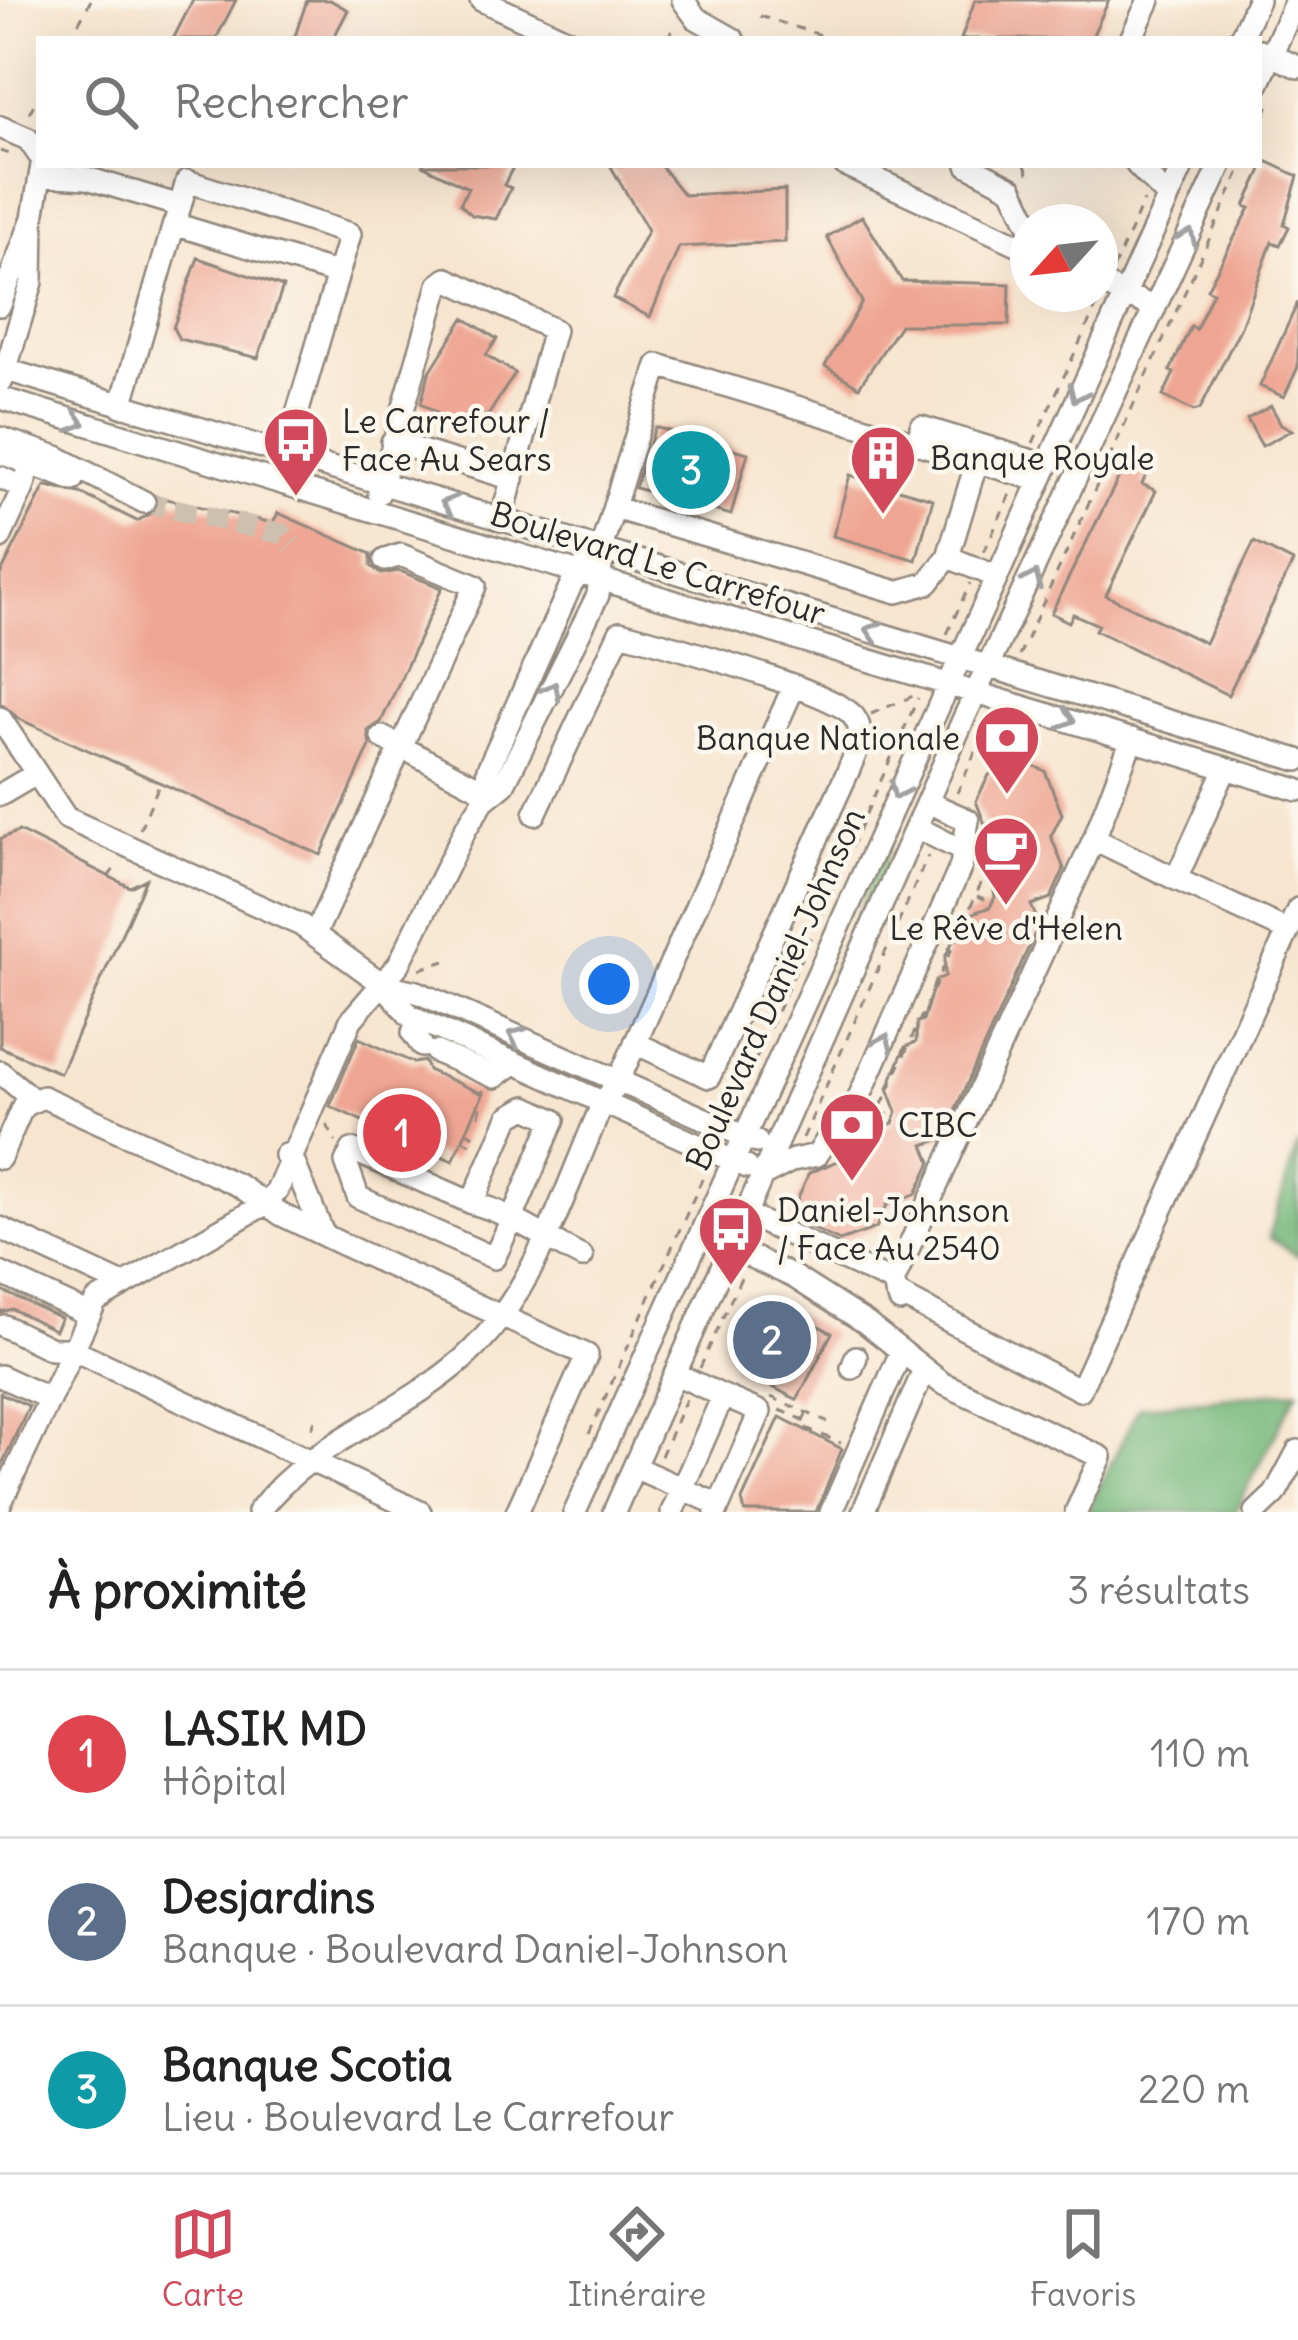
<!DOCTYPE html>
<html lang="fr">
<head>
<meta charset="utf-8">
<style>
	:root { --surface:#fff; --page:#f6f6f6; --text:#222; --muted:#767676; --line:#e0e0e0; --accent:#d1495b }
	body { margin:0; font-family:Delius,sans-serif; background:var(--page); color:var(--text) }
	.compass { position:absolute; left:1010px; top:204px; width:108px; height:108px; border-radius:50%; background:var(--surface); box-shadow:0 12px 48px #0002; rotate:243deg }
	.you { position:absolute; left:609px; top:984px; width:42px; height:42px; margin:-30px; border:9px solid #fff; border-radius:50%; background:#1a73e8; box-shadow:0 0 0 18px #1a73e833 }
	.badge { display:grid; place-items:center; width:78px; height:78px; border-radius:50%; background:var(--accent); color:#fff; font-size:39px; font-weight:700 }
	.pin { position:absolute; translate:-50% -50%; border:6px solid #fff; box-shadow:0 3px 12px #0006 }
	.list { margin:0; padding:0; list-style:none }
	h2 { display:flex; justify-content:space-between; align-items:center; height:156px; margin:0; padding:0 48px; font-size:51px }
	h2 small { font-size:39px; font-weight:400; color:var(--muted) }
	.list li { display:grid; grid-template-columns:78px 1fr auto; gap:36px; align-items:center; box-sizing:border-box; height:168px; padding:0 48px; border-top:3px solid var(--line) }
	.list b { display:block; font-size:45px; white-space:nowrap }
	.list p { margin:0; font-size:39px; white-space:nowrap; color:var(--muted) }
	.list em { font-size:39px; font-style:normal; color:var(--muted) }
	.icon { flex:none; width:66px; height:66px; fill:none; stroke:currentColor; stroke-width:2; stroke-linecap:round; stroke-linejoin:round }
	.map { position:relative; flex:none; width:1298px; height:1512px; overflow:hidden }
	.search { position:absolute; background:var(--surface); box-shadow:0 12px 48px #0002; left:36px; right:36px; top:36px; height:132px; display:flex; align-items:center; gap:30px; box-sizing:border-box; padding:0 42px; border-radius:0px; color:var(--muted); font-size:45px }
	.sheet { height:660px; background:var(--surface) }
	nav { display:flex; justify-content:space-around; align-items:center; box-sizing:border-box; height:168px; border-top:3px solid var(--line); background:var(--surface); font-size:33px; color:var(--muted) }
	nav a { display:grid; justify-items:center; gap:6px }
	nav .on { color:var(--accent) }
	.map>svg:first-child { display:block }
	.green { fill:#93d892; stroke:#5f825e; stroke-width:3 }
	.forest { fill:#76b87c; stroke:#507254; stroke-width:3 }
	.building { fill:#efa593 }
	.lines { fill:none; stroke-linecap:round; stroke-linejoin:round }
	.minor-tunnel { stroke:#cec0ae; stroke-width:21; stroke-dasharray:21 10; stroke-linecap:butt }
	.minor-casing { stroke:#91887d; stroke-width:26 }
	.path { stroke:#91887d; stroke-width:3; stroke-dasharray:9 9; stroke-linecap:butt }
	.minor { stroke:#fff; stroke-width:21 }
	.oneway { stroke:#a0a0a0 }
	.labels { text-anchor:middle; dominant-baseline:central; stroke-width:9; stroke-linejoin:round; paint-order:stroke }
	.poi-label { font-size:33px; fill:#2b2b2b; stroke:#fbf7ec; text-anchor:start }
	.street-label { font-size:33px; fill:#2b2b2b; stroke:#fbf7ec }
</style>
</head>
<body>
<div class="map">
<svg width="1298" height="1512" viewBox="0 0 1298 1512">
	<rect width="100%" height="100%" fill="#fbf7ec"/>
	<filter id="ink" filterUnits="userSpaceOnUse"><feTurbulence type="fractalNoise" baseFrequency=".00833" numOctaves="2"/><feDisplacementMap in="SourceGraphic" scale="24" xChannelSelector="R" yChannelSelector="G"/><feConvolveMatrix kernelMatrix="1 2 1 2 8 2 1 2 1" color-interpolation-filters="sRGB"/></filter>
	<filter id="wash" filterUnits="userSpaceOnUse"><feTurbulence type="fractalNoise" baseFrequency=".004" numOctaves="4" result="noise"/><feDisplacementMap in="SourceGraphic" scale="48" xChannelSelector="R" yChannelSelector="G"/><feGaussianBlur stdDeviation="2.7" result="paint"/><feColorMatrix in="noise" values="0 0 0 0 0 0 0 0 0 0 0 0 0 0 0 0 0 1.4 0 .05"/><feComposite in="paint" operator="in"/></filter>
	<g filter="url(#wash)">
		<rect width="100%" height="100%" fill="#f7e5cf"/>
		<path class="green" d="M895,828L879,887L812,1038L835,964Z"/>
		<path class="forest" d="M1298,1144V1256L1269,1237Z
			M1298,1390L1235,1512H1087L1139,1407Z"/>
		<g id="blocks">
			<path class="building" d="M193,0H236L216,39H173Z
				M307,0H330L348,10L333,39H294Z
				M975,0H1109L1091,39H961Z
				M1266,161L1298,176L1284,224L1289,227L1280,245L1272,242L1240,329L1200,409L1194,411L1163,396L1174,373L1170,371L1191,326L1196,329L1213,292L1207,289L1250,208L1245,206Z
				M422,165H514L504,185L511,188L496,219L472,215L460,204L468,188Z
				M610,165H660L684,195L785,190V242L679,247L650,317L613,298L648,230Z
				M862,216L902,281L1010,284L1009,325H900L859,387L825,366L862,302L827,237Z
				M198,258L283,287L258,358L179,339L173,328Z
				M1298,302V367L1284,397L1260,386Z
				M464,318L497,339L486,355L515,373L489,414L460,428L421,403L429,373Z
				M1271,406L1281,424L1292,430L1262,446L1247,419Z
				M655,427L748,453L731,515L635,488Z
				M1125,465L1146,475L1142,484L1156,491L1106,595L1205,643L1254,542L1293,562L1228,695L1095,630L1098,625L1073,614L1069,622L1051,613Z
				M850,475L933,499L916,560L833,536Z
				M45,486L80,493L137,521L157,510L158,497L273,523L278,513L371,554V566L381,574L400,571L442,588L381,722L368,731L370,746L321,855L19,719L0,703V575Z
				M1019,759L1045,771L1062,814L1051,836L1064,869L1051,898L1031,905L1039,924L942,1139L924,1145L931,1162L916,1194L887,1205L876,1228L840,1241L803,1224L797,1200L809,1173L847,1157L837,1152L843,1142L893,1123L897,1112L888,1088L905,1047L916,1042L917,1022L923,1020L935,981L945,976V957L965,916L990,907L995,897L987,853L979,849L981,835L991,840L976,801L989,775Z
				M19,831L130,887L146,879L60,1073L0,1047V839Z
				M359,1038L414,1063L424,1061L428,1070L483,1094L453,1161L399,1137L394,1147L380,1141L384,1131L330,1106Z
				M0,1290L61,1318L55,1330L12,1309L0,1312Z
				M766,1298L832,1333L797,1400L732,1365Z
				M0,1393L29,1406L0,1469Z
				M780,1417L842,1449L816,1512H745L742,1500Z"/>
		</g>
	</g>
	<g filter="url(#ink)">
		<use href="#blocks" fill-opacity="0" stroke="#91887d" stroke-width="3"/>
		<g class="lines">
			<path class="minor-tunnel" d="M144,502L283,534L292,545"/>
			<g class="minor-casing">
				<path id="minor" d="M481,0L566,39
					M683,0L696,18L733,39
					M1131,39L1149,0
					M1240,39L1258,0
					M1260,50L1298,67
					M1259,83L1296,0
					M0,127L28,139L39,155
					M845,165L1028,249
					M968,165L1012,188L1028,222
					M1137,165L1168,197
					M42,175L87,178L180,206L176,219
					M180,206L187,181L350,234L338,274
					M1100,283L1155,308
					M0,305L33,218L42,165
					M0,368L1298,760
					M2,381L32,282L33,218
					M0,398L1298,790
					M121,406L174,224L338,274L285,455
					M921,427L1045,465
					M0,438L57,457L144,502
					M392,442L513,479
					M1,453L73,480
					M0,477L23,488L27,475
					M379,493L439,285L447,279L554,330L501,520
					M614,508L897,592L928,583L948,557L995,576
					M0,538L23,488
					M948,557L977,461
					M0,718L66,818L301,925L384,985L410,1016L747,1167
					M382,737L485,791
					M1132,739L1094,839L1176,879L1226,768
					M0,795L34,775
					M484,800L488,769L571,585L586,564
					M535,814L620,632C658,642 836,691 854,717C867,735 856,751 849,769L709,1077L635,1043
					M916,827L963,851
					M1176,879L1288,931
					M315,934L475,586L401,555L385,560
					M384,985L417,992L757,1142
					M418,1019L413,1033L422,1046
					M436,1052L495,1077L514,1063
					M0,1072L31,1098
					M285,1155L292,1158L323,1234
					M0,1158L23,1106L43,1097L238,1185L282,1215L344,1245L587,1355L517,1512
					M764,1175L793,1160L817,1155L832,1132L850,1118L961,866L968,820L927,802
					M472,1203L509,1117L526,1107L554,1120C533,1166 516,1213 494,1258L358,1197L346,1162L352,1150L472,1203C509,1212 547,1240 582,1257
					M747,1215L893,1282
					M0,1228L121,1284
					M732,1248L794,1277L866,1323L942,1383L1101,1457L1076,1512
					M0,1273L88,1314
					M896,1293L1080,1390L1298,909
					M900,1301L893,1282L1094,839
					M4,1326L51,1349H72L420,1512
					M852,1368L856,1357
					M0,1376L48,1398
					M634,1467L719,1505
					M0,1504L96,1301L265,1204L277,1191L351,1020L399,964L466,828L484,800L504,784L598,595L604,539L658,365L1038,480
					M258,1512C310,1442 399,1416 463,1359C536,1294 564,1189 603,1103L618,1082L793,688
					M575,1512L1183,165
					M614,1512L964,718L1221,165
					M672,1512L723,1396L676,1374
					M716,1512L760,1412L723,1396
					M831,1512L901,1352
					M863,1512L924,1370
					M1256,1512L1275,1494L1298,1451"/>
			</g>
			<path class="path" d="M760,16L833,39
				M70,39L91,0
				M668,39L676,23
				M29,113L39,96
				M1259,131L1271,99
				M0,151L15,156
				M1025,165L1031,181
				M1113,269L1144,201
				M1033,443L1097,305
				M984,552L1012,490
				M947,634L970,583
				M1019,656L1243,165
				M871,714L913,696
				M957,793L990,719
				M988,822L989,839
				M140,829L159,785
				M108,877L118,864
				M977,896L992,902
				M420,969L445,961
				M733,1110L918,698
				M880,1111L895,1117
				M479,1116L483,1090
				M327,1125L336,1142
				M466,1132L481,1139
				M862,1132L871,1129L984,877L981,868
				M803,1138L928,856
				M463,1140L477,1147
				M839,1161L840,1164
				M700,1368L743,1273
				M771,1397L828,1422
				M780,1410L804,1420
				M806,1414L801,1426L841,1443
				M312,1428L315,1420
				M589,1434L707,1168
				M661,1456L686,1399"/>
			<use href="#minor" class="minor"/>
		</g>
		<defs><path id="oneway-chevron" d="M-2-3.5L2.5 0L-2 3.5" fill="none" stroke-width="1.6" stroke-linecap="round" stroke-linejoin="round" transform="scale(3)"/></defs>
		<g class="oneway">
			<use href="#oneway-chevron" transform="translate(1188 237) rotate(-65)"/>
			<use href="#oneway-chevron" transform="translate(1077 394) rotate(115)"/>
			<use href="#oneway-chevron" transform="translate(77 422) rotate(17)"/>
			<use href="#oneway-chevron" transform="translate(449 504) rotate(-163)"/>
			<use href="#oneway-chevron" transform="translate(1033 579) rotate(-66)"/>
			<use href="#oneway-chevron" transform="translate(873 631) rotate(-163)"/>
			<use href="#oneway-chevron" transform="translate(552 690) rotate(-63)"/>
			<use href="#oneway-chevron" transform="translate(1067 719) rotate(17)"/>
			<use href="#oneway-chevron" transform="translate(898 791) rotate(114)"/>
			<use href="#oneway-chevron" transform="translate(516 1036) rotate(-156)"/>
			<use href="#oneway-chevron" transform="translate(884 1042) rotate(-66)"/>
		</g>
	</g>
	<defs>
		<g id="bus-pin" transform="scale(3.45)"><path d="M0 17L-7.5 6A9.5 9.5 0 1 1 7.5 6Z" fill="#d1495b" stroke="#fbf7ec"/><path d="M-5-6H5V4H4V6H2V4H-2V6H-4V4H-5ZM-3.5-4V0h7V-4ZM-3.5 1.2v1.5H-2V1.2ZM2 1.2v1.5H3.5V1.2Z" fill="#fff"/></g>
		<g id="building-pin" transform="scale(3.45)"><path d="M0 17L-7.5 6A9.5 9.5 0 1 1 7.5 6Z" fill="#d1495b" stroke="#fbf7ec"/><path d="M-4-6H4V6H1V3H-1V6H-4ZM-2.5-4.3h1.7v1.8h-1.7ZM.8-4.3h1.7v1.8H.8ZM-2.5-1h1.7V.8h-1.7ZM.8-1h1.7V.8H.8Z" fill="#fff"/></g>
		<g id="bank-pin" transform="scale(3.45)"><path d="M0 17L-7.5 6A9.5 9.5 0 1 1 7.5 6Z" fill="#d1495b" stroke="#fbf7ec"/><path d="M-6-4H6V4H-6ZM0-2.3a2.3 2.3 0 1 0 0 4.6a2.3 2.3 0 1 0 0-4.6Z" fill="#fff"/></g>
		<g id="cafe-pin" transform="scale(3.45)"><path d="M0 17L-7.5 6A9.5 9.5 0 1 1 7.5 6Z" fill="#d1495b" stroke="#fbf7ec"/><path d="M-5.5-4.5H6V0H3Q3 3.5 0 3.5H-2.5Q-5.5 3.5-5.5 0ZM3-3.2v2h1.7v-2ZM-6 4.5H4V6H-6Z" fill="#fff"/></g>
	</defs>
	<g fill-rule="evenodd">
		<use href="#bus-pin" x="296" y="440"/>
		<use href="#building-pin" x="883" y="458"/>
		<use href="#bank-pin" x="1007" y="738"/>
		<use href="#cafe-pin" x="1006" y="849"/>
		<use href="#bank-pin" x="852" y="1125"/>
		<use href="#bus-pin" x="731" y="1229"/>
	</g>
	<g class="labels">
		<g class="poi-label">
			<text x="342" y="421">Le Carrefour /<tspan x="342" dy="38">Face Au Sears</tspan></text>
			<text x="930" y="458">Banque Royale</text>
			<text x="960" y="738" text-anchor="end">Banque Nationale</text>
			<text x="1006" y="928" text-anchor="middle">Le Rêve d'Helen</text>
			<text x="898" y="1125">CIBC</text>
			<text x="777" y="1210">Daniel-Johnson<tspan x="777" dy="38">/ Face Au 2540</tspan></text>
		</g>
		<g class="street-label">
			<text transform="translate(658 563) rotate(17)">Boulevard Le Carrefour</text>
			<text transform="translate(775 989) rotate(-66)">Boulevard Daniel-Johnson</text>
		</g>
	</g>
</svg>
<svg class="compass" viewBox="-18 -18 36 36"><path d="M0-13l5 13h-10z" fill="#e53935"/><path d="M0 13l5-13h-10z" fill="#767676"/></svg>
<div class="you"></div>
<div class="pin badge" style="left:402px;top:1133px;background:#e0444e">1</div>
<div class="pin badge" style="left:772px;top:1340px;background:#5c6f8a">2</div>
<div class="pin badge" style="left:691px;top:470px;background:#0f9aa8">3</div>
<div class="search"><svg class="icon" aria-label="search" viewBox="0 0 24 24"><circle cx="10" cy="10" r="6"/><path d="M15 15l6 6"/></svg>Rechercher</div>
</div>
<section class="sheet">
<h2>À proximité<small>3 résultats</small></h2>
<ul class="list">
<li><span class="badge" style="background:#e0444e">1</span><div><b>LASIK MD</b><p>Hôpital</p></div><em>110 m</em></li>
<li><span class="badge" style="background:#5c6f8a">2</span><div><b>Desjardins</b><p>Banque · Boulevard Daniel-Johnson</p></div><em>170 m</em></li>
<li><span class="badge" style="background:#0f9aa8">3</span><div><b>Banque Scotia</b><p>Lieu · Boulevard Le Carrefour</p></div><em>220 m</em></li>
</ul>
</section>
<nav>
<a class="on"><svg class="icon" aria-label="map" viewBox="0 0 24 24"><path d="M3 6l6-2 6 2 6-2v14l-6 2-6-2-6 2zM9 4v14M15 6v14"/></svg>Carte</a>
<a><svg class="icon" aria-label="directions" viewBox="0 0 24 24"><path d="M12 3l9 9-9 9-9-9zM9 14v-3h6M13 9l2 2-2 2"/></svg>Itinéraire</a>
<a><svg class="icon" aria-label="saved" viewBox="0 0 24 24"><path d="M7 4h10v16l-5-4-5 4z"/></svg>Favoris</a>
</nav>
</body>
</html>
